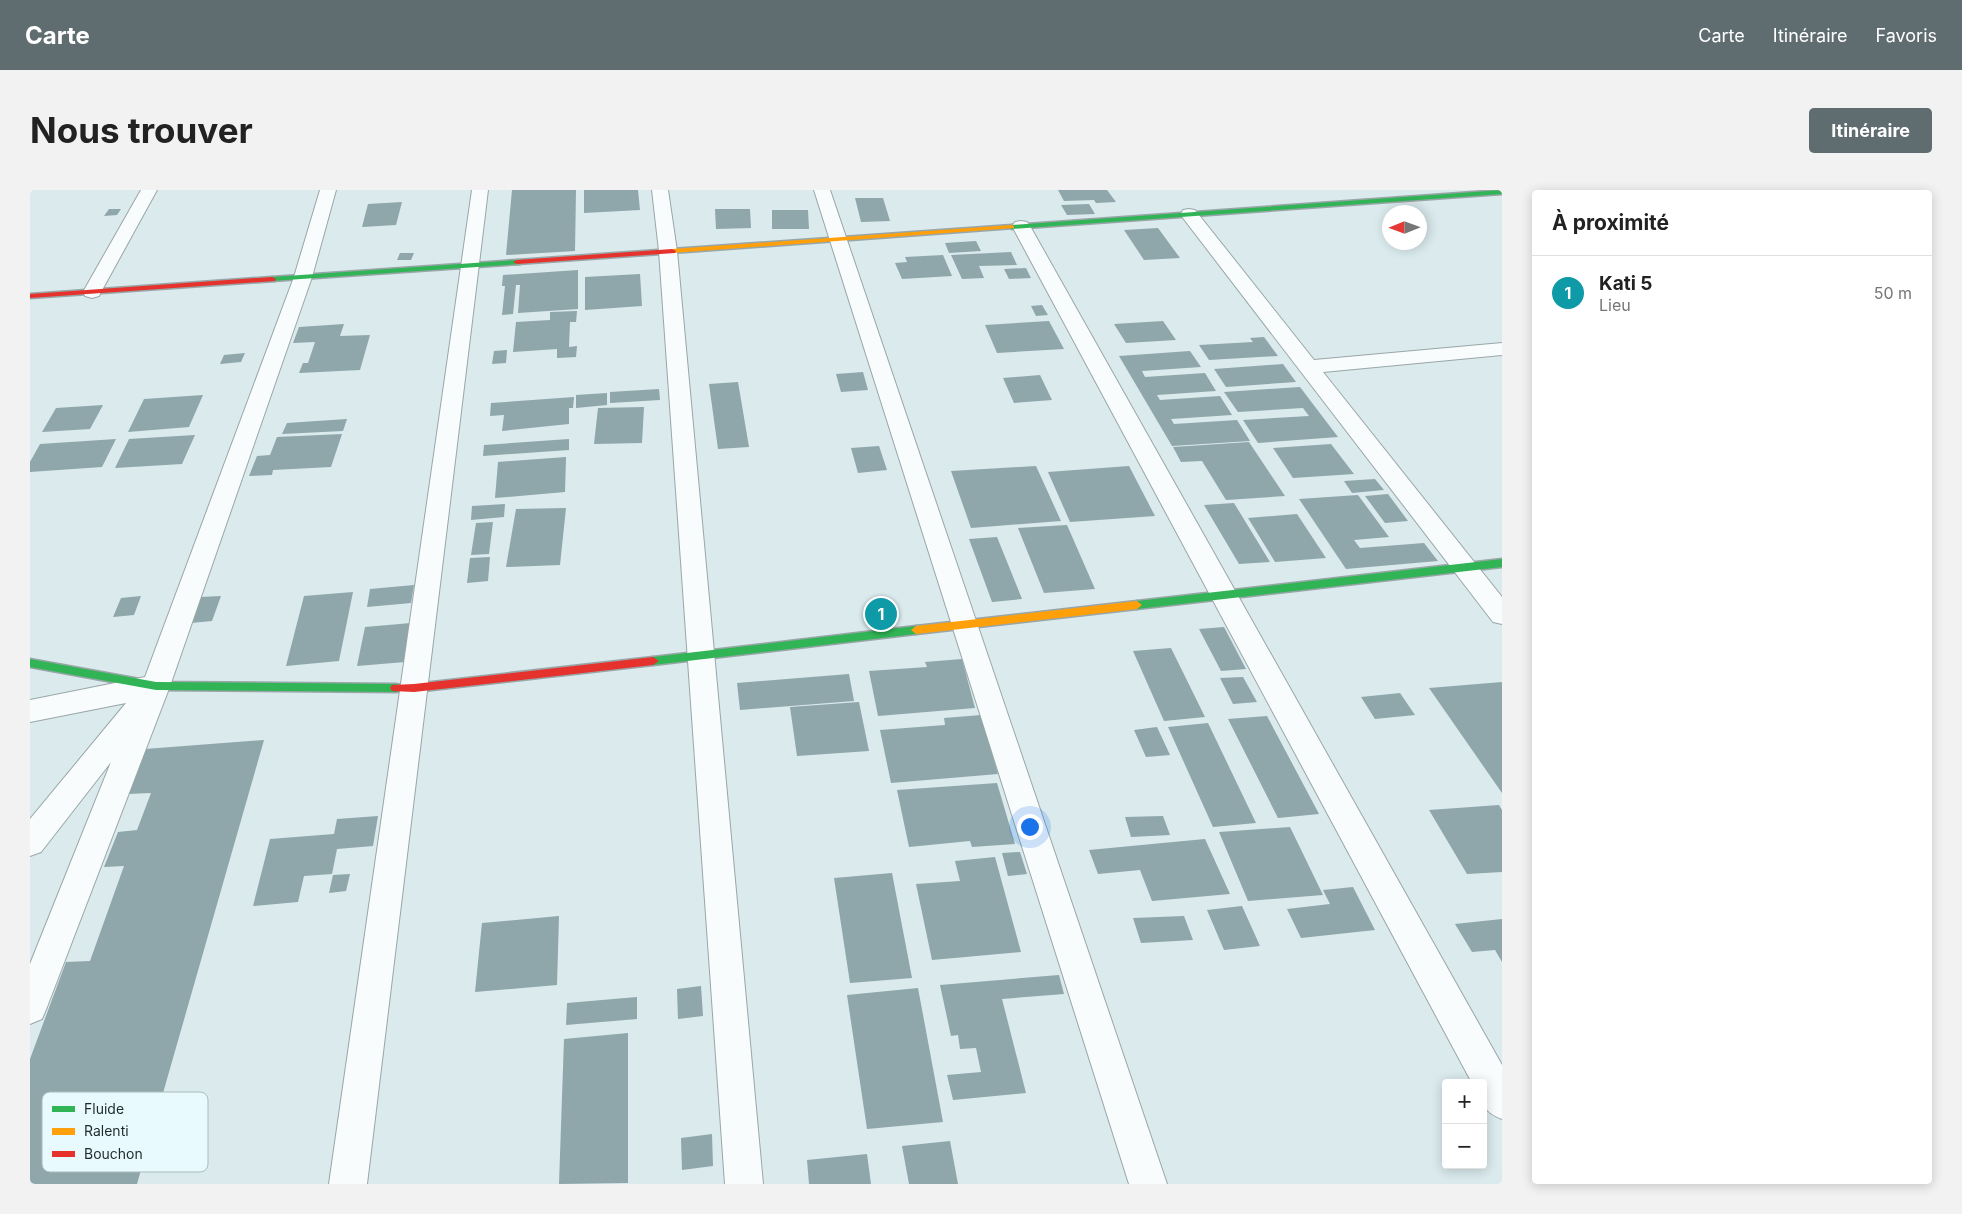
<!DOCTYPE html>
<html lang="fr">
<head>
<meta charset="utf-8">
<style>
	:root { --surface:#fff; --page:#f2f2f2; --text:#222; --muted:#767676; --line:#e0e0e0; --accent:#606d70 }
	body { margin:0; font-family:Inter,sans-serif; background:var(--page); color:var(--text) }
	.controls { position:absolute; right:15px; bottom:15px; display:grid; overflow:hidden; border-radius:5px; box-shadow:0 2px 12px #0003 }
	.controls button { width:45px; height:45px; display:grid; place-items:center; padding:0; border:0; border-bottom:1px solid var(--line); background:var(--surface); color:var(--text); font:25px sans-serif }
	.compass { position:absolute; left:1352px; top:15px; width:45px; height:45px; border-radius:50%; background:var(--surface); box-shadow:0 2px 12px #0003; rotate:269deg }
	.you { position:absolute; left:999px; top:636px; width:18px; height:18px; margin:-12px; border:4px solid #fff; border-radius:50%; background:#1a73e8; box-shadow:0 0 0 8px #1a73e833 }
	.badge { display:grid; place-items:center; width:32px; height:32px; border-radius:50%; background:var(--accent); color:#fff; font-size:16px; font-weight:700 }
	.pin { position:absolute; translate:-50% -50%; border:2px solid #fff; box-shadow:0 1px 5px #0006 }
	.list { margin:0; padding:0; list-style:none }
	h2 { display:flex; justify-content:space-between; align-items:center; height:65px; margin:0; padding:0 20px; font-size:21px }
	h2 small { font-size:16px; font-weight:400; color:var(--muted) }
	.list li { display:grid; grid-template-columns:32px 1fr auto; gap:15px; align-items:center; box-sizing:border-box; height:75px; padding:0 20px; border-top:1px solid var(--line) }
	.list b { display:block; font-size:19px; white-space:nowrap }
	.list p { margin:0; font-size:16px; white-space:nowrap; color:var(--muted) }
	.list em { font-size:16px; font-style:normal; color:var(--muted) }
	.map { position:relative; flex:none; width:1472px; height:994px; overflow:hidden; border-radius:5px }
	header { display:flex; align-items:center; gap:30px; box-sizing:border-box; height:70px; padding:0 25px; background:var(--accent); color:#fff }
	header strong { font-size:24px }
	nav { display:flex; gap:28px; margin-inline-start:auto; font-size:18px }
	.intro { display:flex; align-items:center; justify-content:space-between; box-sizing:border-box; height:120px; padding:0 30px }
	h1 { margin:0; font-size:35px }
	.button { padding:12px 22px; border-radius:5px; background:var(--accent); color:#fff; font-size:18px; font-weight:700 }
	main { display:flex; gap:30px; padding:0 30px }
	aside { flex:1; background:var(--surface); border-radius:5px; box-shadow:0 2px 12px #0003 }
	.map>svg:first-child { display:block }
	.building { fill:#8fa6aa }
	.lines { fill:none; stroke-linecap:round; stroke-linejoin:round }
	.street-casing { stroke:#99a6a8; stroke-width:2 }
	.fast-casing { stroke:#99a6a8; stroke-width:3 }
	.slow-casing { stroke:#99a6a8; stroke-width:3 }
	.jam-casing { stroke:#99a6a8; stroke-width:3 }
	.street { fill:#f9fcfc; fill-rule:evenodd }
	.fast { fill:#30b455; fill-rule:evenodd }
	.slow { fill:#ff9f0a; fill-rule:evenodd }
	.jam { fill:#e5322d; fill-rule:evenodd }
	.key { fill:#e8fafd; stroke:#acbcbe; stroke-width:1 }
	.key-label { font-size:14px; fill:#1f2a2c }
</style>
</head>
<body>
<header>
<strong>Carte</strong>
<nav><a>Carte</a><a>Itinéraire</a><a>Favoris</a></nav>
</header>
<div class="intro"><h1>Nous trouver</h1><a class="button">Itinéraire</a></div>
<main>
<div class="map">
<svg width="1472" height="994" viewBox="0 0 1472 994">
	<rect width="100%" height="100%" fill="#daeaed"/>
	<path class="building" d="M482,0H546L545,61L476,65Z
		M554,0H608L610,20L554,23Z
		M1028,0H1077L1086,12L1066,13L1064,10L1034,11Z
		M825,8H853L860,31L831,32Z
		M372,12L366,35L332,37L338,14Z
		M1059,14L1065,24L1037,25L1031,15Z
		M79,19H91L87,25L74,26Z
		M685,19H720L721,38L686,39Z
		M742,20H778L779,39H742Z
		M1128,38L1150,68L1114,70L1094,40Z
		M946,51L951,61L919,63L915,53Z
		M981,62L987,75L949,76L954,88L932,89L921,65Z
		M370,63H384L381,70H367Z
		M913,65L922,86L872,89L865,73L877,72L875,67Z
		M996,78L1001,88L979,89L974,79Z
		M548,80V119L488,123L490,95H486L483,124L472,125L475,96H472L473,85Z
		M610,84L612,116L555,120V87Z
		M1012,115L1018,125L1006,126L1001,116Z
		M547,121L546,132H540L539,157L547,156L546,167L527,168V159L483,162L486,132L520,130V122Z
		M1019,131L1034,159L967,163L955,135Z
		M1133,131L1146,150L1096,153L1084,134Z
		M314,134L310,146L340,145L330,180L269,183L273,173H278L285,152L263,153L269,137Z
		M1234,147L1248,166L1179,170L1169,155L1223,152L1220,148Z
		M477,160L476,173L462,174L464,161Z
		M1160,161L1171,177L1112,181L1115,187L1175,183L1186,201L1127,205L1130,210L1190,206L1202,225L1141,229L1144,234L1207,230L1220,251L1142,256L1089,166Z
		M215,163L211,172L190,174L194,165Z
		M1253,174L1266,192L1196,197L1184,179Z
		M833,182L838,200L811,202L806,184Z
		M1010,185L1022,210L984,213L973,188Z
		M708,192L719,257L688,259L679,194Z
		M1270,197L1308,247L1228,253L1213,230L1279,226L1273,218L1208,222L1194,202Z
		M629,199L630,210L580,213V202Z
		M577,203V215L546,218V205Z
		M173,205L159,237L98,242L114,209Z
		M544,207L543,218H539V234L472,241L474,225L460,226L461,213Z
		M73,215L60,239L12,242L26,218Z
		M614,217L612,253L564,254L568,218Z
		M317,229L313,241L252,244L257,233Z
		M312,244L301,277L243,280L242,285L219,286L227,266L240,265L247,247Z
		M165,245L152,274L85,278L99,249Z
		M86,249L72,277L0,282V272L10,254Z
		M539,249V260L453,266L454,255Z
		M1219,252L1255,306L1196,310L1172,271L1151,272L1143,257Z
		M1301,254L1324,284L1263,288L1243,258Z
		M849,256L857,280L828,283L821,258Z
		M536,267L535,302L465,308L468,272Z
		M1006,276L1031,331L941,338L921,281Z
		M1099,276L1125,326L1040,332L1018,282Z
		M1345,289L1354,300L1322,303L1314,291Z
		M1358,304L1378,331L1355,333L1335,306Z
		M1328,305L1359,347L1324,350L1330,358L1394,353L1408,371L1316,379L1269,309Z
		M1204,313L1240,372L1209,374L1174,315Z
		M475,314L474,327L441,330L442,316Z
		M536,318L530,375L476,377L486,319Z
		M1267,324L1296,368L1245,372L1218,328Z
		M463,332L459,364L441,365L446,333Z
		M1037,335L1065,399L1014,403L988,338Z
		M967,347L992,409L962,412L939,349Z
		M460,367L458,391L437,393L440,368Z
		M384,395L381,413L337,417L340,399Z
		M323,402L309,471L256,476L274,406Z
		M111,406L104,425L83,427L91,408Z
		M191,406L182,431L161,433L170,407Z
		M381,433L375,472L327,476L335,437Z
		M1194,437L1216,479L1191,481L1169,439Z
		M1141,458L1175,527L1134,531L1103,461Z
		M932,469L945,518L848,526L839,481L897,477L895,472Z
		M819,484L824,511L710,520L707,493Z
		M1213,487L1227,512L1203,514L1190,488Z
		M1472,492V603L1399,498Z
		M1370,503L1385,525L1345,529L1331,507Z
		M829,512L839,561L767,566L760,517Z
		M951,525L968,584L861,593L850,540L915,535L914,528Z
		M1237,526L1289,624L1248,628L1198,529Z
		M1178,533L1226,633L1183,637L1138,537Z
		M1127,537L1140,565L1116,567L1104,540Z
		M234,550L107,994H0V869L36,772L60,771L94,676L74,677L88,642L107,640L121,603L98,604L115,559Z
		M967,593L985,654L942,657L940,651L879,657L867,600Z
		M1469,615L1472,620V682L1437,684L1399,620Z
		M348,626L343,656L307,659L302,684L274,686L268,712L223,716L240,649L304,644L307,629Z
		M1133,626L1140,645L1101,647L1095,627Z
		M1260,637L1293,705L1218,711L1189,642Z
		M1175,649L1200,704L1122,711L1110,680L1068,684L1059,660Z
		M990,662L997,684L978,686L972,663Z
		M965,667L991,762L902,770L886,694L930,691L925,671Z
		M862,683L882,788L820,793L804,688Z
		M320,684L316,701L299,703L303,685Z
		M1323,697L1345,740L1271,748L1257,719L1300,714L1293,700Z
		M1212,716L1230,756L1194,760L1177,720Z
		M529,726L527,795L445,802L452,733Z
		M1154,726L1163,750L1111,753L1103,728Z
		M1472,729V772L1465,760L1442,762L1425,734Z
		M1029,785L1034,804L972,809L996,903L923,910L917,885L951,882L946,858L930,859L928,845L921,846L910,795Z
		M671,796L673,826L648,829L647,799Z
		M888,798L913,932L837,939L817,805Z
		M607,807V829L536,835L537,813Z
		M598,843V993L529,994L534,849Z
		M682,944L683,976L652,980L651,948Z
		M920,951L928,994H879L872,956Z
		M837,964L841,994H779L777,970Z"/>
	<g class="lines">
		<g class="street-casing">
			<path id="street" d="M111,0H127L71,102L69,106L62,108L55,106L53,102Z
				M290,0H306L282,87L140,496L17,817L12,829L0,834V774L81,572L11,662L0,666V629L96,513L0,532V510L115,487L264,87Z
				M442,0H458L337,994H299Z
				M622,0H638L647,61L733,994H695L629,61Z
				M784,0H800L1137,994H1099Z
				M1159,19L1165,20L1284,170L1472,153V165L1293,182L1472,407V434L1463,432L1153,28L1151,24L1153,20Z
				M991,31L997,32L1000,36L1472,875V929C1451,921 1453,913 1453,893H1442L982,36L985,32Z"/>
		</g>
		<g class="fast-casing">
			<path id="fast" d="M1472,0V4L982,39L979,37L982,35Z
				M487,70L491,72L490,74L242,91L238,89L242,87Z
				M1472,369V377L1107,419L1102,415L1107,411Z
				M886,436L891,440L886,444L623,475L617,471L623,467Z
				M0,469L126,492L366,494L370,495L372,498L370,501L366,502L126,500L0,477Z"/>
		</g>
		<g class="slow-casing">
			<path id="slow" d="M982,35L984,36V38L642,63L638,61L642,59Z
				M1107,411L1112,415L1107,419L886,444L881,440L886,436Z"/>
		</g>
		<g class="jam-casing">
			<path id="jam" d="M642,59L646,61L645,63L487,74L483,72L487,70Z
				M242,87L246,89L245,91L0,108V104Z
				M623,467L629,471L623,475L384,502L362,501L360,498L362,495L384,494Z"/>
		</g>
		<use href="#street" class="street"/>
		<use href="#fast" class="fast"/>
		<use href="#slow" class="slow"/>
		<use href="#jam" class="jam"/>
	</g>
	<rect x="12" y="902" width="166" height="80" rx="8" class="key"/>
	<rect x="22" y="916" width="23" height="6" fill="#30b455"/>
	<rect x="22" y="938" width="23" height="7" fill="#ff9f0a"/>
	<rect x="22" y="961" width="23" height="6" fill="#e5322d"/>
	<g class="key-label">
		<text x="54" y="924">Fluide</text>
		<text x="54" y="946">Ralenti</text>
		<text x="54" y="969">Bouchon</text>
	</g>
</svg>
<div class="controls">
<button>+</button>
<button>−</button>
</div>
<svg class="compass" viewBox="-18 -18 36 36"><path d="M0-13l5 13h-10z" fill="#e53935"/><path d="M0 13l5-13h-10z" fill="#767676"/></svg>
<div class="you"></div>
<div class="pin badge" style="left:851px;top:424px;background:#0f9aa8">1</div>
</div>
<aside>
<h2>À proximité<small></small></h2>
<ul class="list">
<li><span class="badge" style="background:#0f9aa8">1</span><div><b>Kati 5</b><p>Lieu</p></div><em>50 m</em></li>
</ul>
</aside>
</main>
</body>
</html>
